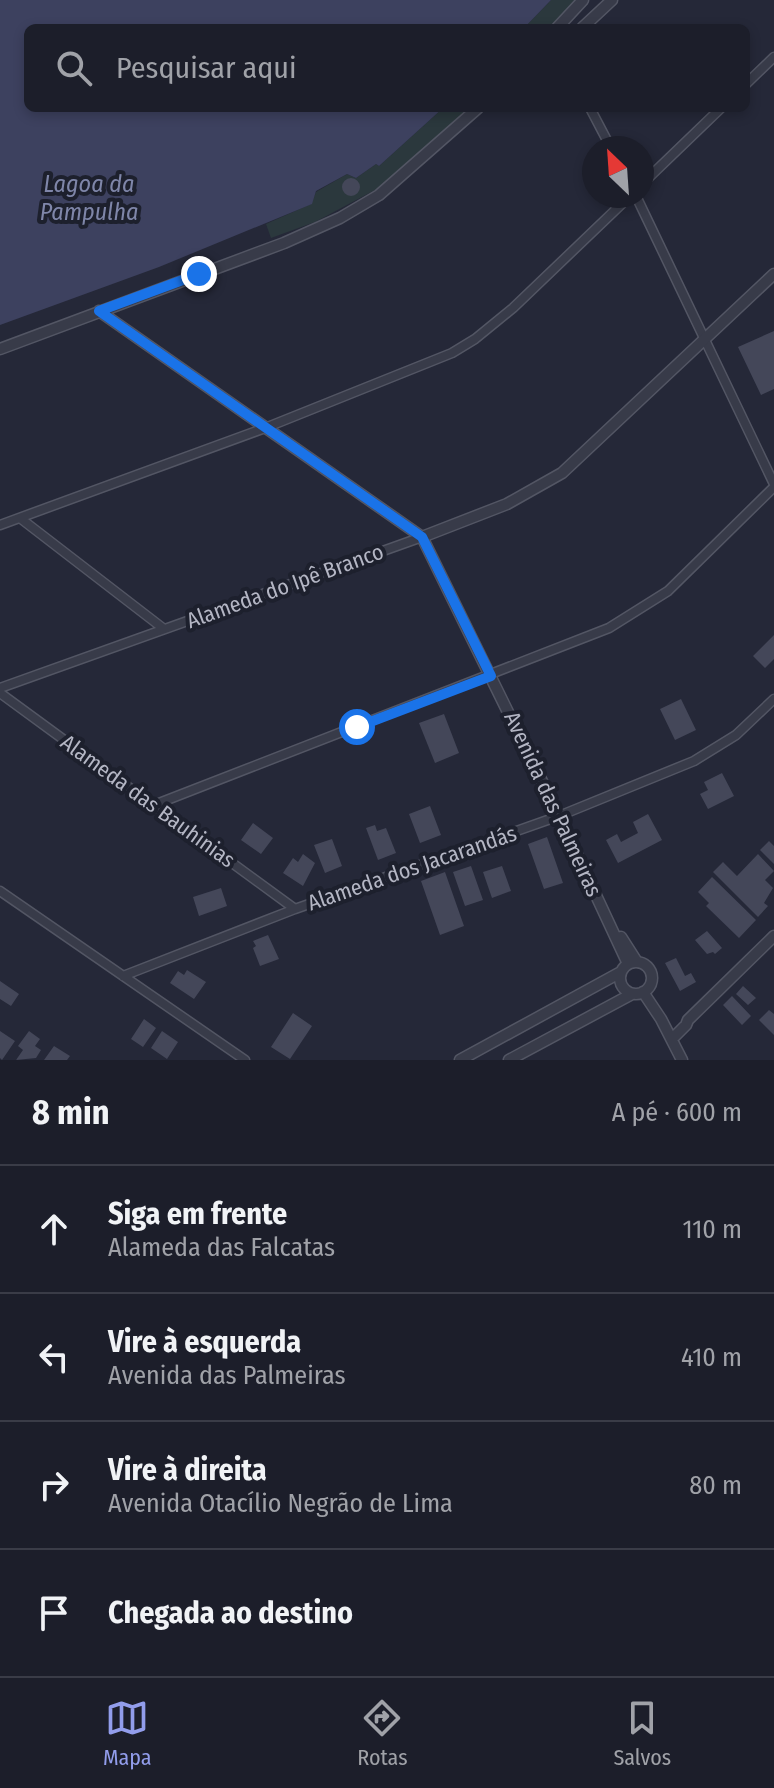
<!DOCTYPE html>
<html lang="pt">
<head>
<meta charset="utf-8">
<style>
	:root { --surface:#1c1e2a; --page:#292b36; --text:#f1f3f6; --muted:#a0a2a8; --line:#3a3c47; --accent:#929deb }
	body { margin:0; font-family:"Fira Sans Condensed",sans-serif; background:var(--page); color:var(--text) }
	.compass { position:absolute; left:582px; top:136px; width:72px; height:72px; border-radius:50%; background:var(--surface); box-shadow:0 4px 12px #0003; rotate:335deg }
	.stop { position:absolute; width:24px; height:24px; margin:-18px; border:6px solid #1a73e8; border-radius:50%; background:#fff }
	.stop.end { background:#1a73e8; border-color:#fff; box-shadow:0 2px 8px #0008 }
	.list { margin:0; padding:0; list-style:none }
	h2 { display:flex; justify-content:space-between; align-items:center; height:104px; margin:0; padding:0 32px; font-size:34px }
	h2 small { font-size:26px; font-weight:400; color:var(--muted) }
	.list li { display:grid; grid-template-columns:52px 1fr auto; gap:24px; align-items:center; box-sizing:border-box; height:128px; padding:0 32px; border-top:2px solid var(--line) }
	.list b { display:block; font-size:30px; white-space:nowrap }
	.list p { margin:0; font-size:26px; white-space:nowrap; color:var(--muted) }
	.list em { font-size:26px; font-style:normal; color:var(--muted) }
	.icon { flex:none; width:44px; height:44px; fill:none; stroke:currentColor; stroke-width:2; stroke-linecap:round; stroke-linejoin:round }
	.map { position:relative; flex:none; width:774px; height:1060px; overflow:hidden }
	.search { position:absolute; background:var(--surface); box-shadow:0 4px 12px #0003; left:24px; right:24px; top:24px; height:88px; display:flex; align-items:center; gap:20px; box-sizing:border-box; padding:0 28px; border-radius:12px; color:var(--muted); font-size:30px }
	.sheet { height:616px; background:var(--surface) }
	nav { display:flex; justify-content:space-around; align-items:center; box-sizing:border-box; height:112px; border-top:2px solid var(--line); background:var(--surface); font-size:22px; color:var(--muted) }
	nav a { display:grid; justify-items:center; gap:4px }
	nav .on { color:var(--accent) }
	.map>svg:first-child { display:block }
	.green { fill:#2b383d }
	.water { fill:#3d415f }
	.building { fill:#444759 }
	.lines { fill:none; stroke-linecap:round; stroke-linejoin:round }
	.minor-casing { stroke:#535664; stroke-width:11 }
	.tertiary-casing { stroke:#535664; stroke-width:13 }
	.minor { stroke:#383b49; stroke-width:8 }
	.tertiary { stroke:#383b49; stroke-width:10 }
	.route { stroke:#1a73e8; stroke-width:10 }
	.labels { text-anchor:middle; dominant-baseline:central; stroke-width:8; stroke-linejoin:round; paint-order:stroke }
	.street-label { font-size:22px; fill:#b4b6c4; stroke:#1d202d }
	.water-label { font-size:24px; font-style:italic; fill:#7f86a9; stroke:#1d202d }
</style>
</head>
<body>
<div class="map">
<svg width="774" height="1060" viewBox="0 0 774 1060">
	<rect width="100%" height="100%" fill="#252838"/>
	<path class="green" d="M551,0H583L556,28H524Z
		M443,108H473L388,183L315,222L271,238L266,224L311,204L316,192L347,174L356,178L376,164L379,166Z"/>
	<path class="water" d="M0,0H551L524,28H28V108H443L379,166L376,164L356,178L347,174L316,191L312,204L159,267L0,325Z"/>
	<path class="building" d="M342 187a9 9 0 1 1 18 0a9 9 0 1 1-18 0Z
		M774,331V389L761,395L738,347Z
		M774,635V659L765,668L753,656Z
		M681,699L696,730L675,740L660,709Z
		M444,714L459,753L435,763L419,723Z
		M722,773L734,796L708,809L700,794L708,790L704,782Z
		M430,806L441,835L420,843L409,814Z
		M648,814L662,840L618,863L606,840L617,834L621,842L638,833L633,822Z
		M253,823L273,838L261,854L241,840Z
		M375,825L377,831L386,828L396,853L378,860L366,828Z
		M547,837L563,883L544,889L528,844Z
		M332,839L342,866L325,873L314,845Z
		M769,841L774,846V864L760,850Z
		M303,854L315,863L303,886L283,873L293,858L298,862Z
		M758,854L774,871L765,880L773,888L764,903L768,906L758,917L713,872L723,862L737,876Z
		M471,866L483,900L465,906L453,872Z
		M502,866L511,891L492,898L483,872Z
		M445,872L464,926L440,935L421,881Z
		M712,877L756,920L739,938L706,906L709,903L698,892Z
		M221,888L227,906L199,916L193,897Z
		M707,931L722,948L715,954L713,952L707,954L695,940Z
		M268,935L279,959L260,966L253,948L256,946L253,941Z
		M676,958L685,976L691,973L696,982L680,991L665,963Z
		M187,970L206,982L194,999L170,983L178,971L184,975Z
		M0,981L19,994L11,1006L0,999Z
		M743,986L756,998L748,1005L736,994Z
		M732,996L751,1016L742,1025L723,1005Z
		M769,1010L774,1014V1035L759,1020Z
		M293,1013L312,1026L290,1059L271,1047Z
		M144,1019L156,1028L143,1047L131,1039Z
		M0,1031L15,1041L2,1060L0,1058Z
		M29,1031L40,1039L35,1046L41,1050L36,1058L16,1060L23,1050L18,1046Z
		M162,1031L178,1042L167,1059L151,1048Z
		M54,1046L70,1056L67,1060H44Z"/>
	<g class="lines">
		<g class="minor-casing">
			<path id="minor" d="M746,84L774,57
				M590,108L611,148
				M642,184L721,108
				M636,196L774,484
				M20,518L164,629
				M0,525L265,428L452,353L475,339L513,308L630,196
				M0,688L422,537
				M0,693L295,909
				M154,805L609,628L668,591L774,487
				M0,891L245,1060
				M123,976L295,909L559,816L694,761L736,735L774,699"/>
		</g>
		<g class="tertiary-casing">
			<path id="tertiary" d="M557,28L583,0
				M582,28L612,0
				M99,311L422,537L559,816L628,964
				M0,349L284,243L340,218L379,195L478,108
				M422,537L507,504L562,473L774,274
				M621,937L637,962
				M620 978a16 16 0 1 1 32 0a16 16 0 1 1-32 0Z
				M643,992L661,1019L682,1060
				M672,1039L686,1025L688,1020L774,936
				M460,1060L621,972
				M509,1060L632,994"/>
		</g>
		<use href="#minor" class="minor"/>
		<use href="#tertiary" class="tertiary"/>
	</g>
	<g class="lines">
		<path class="route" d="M199,274L99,311L422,537L491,676L357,727"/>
	</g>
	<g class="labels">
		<g class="street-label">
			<text transform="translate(285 586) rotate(-20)">Alameda do Ipê Branco</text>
			<text transform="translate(148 801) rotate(36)">Alameda das Bauhinias</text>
			<text transform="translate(553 804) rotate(65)">Avenida das Palmeiras</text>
			<text transform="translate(412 868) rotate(-19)">Alameda dos Jacarandás</text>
		</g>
		<g class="water-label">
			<text x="89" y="184">Lagoa da<tspan x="89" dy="28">Pampulha</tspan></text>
		</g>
	</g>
</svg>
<svg class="compass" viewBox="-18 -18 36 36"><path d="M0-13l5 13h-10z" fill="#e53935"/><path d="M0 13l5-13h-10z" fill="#a0a2a8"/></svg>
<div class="stop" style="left:357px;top:727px"></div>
<div class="stop end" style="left:199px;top:274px"></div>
<div class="search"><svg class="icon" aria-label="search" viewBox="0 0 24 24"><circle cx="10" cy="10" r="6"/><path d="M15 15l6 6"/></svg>Pesquisar aqui</div>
</div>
<section class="sheet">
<h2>8 min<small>A pé · 600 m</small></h2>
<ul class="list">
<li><svg class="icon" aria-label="ahead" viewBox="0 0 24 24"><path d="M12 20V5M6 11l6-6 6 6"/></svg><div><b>Siga em frente</b><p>Alameda das Falcatas</p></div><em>110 m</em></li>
<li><svg class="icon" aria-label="left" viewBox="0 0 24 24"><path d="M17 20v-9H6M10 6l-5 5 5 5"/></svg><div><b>Vire à esquerda</b><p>Avenida das Palmeiras</p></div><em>410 m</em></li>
<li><svg class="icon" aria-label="right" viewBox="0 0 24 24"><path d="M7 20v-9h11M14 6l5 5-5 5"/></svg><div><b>Vire à direita</b><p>Avenida Otacílio Negrão de Lima</p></div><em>80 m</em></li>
<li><svg class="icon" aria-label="arrive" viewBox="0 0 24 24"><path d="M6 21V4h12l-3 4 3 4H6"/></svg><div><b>Chegada ao destino</b></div></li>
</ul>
</section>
<nav>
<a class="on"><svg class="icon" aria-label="map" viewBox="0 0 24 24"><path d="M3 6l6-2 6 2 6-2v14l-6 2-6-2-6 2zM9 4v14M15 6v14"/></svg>Mapa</a>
<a><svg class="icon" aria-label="directions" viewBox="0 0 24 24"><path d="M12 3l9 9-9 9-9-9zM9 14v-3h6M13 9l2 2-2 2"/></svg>Rotas</a>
<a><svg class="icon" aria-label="saved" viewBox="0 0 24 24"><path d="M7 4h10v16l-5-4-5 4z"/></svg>Salvos</a>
</nav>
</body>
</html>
